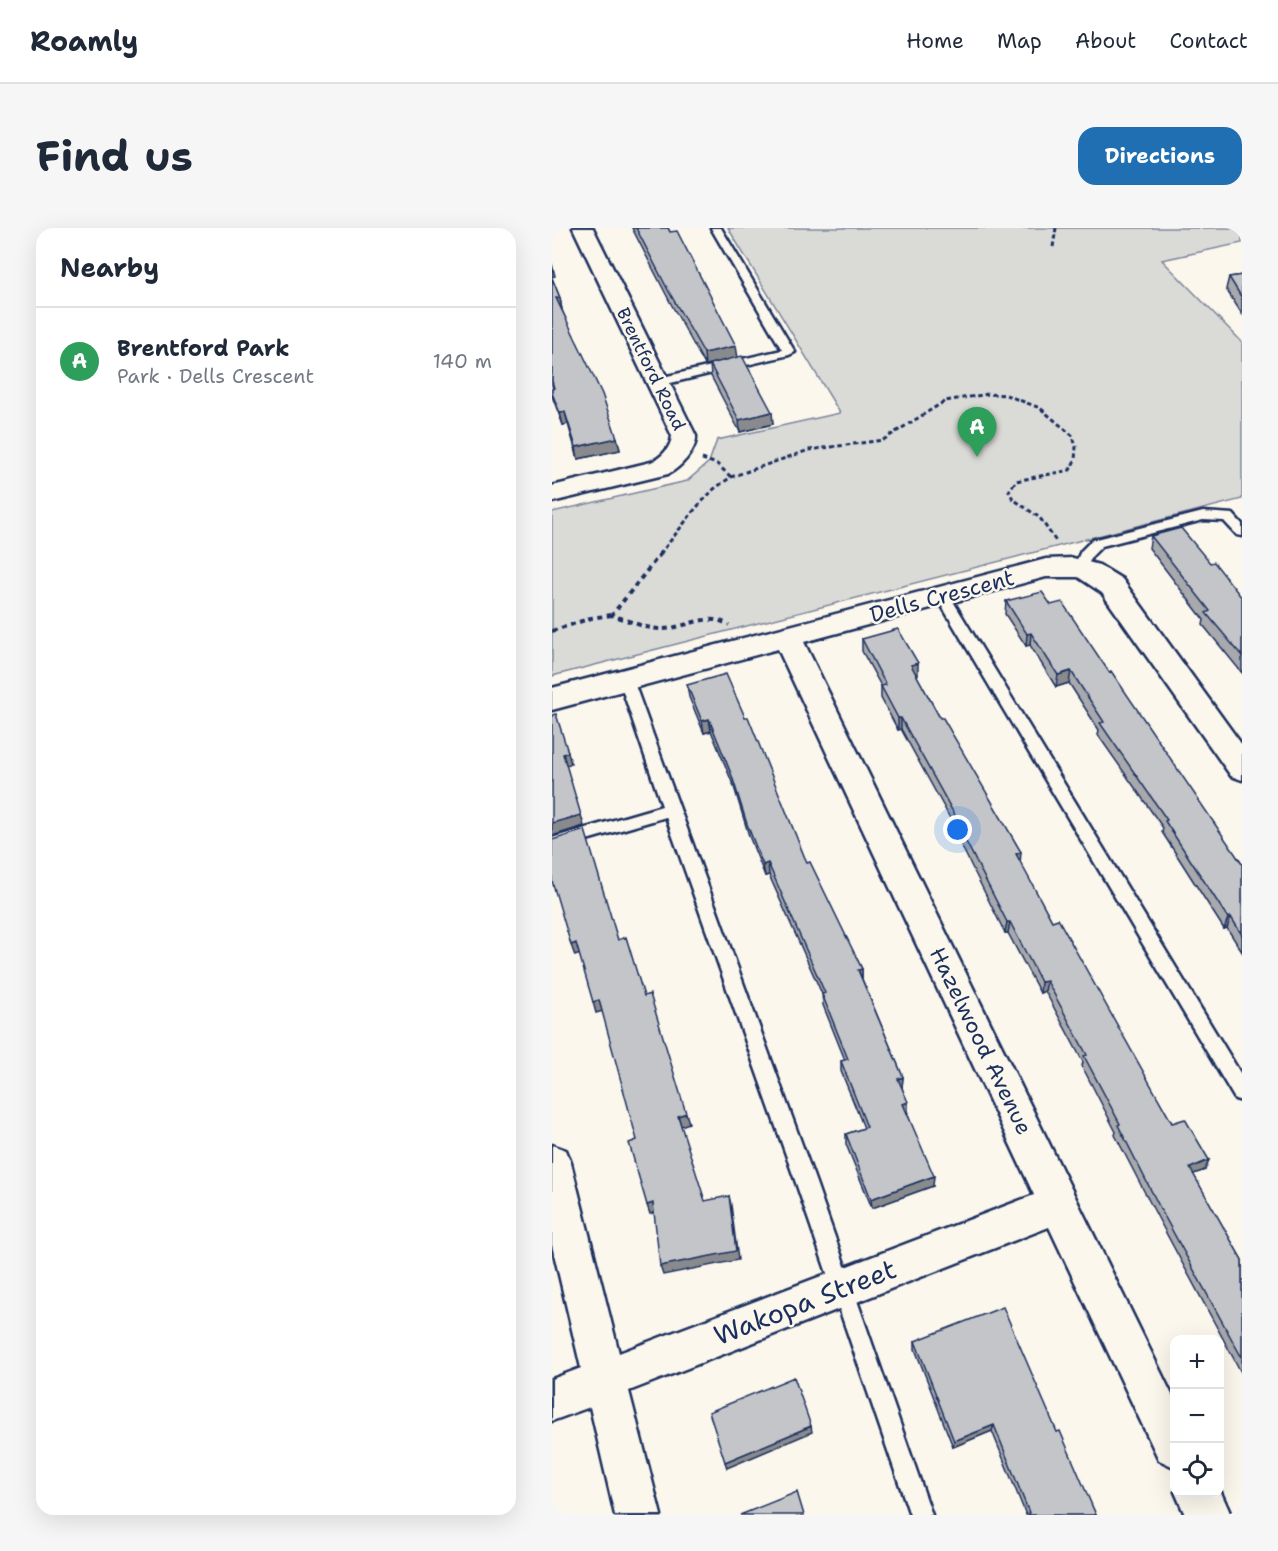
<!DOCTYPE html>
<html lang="en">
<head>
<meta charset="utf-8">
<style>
	:root { --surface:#fff; --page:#f6f6f7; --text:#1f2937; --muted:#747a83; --line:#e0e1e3; --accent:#1f6fb2 }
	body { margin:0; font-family:"Shantell Sans",sans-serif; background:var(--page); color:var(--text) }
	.controls { position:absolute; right:18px; bottom:18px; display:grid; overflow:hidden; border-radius:12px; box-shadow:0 6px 24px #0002 }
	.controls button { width:54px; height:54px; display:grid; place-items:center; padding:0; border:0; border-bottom:2px solid var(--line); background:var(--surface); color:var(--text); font:30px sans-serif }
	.you { position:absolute; left:406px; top:602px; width:21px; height:21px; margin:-15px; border:4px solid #fff; border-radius:50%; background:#1a73e8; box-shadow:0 0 0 9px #1a73e833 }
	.badge { display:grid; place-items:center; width:39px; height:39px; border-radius:50%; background:var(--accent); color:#fff; font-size:20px; font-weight:700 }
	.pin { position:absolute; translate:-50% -50px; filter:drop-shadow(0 2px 3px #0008) }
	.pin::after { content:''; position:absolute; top:32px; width:21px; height:18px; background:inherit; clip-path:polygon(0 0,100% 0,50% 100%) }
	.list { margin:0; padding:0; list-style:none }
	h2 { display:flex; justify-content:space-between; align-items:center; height:78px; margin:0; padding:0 24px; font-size:26px }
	h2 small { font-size:20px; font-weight:400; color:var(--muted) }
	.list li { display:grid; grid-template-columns:39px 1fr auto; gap:18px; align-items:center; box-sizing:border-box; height:108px; padding:0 24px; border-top:2px solid var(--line) }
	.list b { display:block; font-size:22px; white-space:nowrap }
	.list p { margin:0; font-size:20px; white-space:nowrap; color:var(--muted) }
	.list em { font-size:20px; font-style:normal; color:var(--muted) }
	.icon { flex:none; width:33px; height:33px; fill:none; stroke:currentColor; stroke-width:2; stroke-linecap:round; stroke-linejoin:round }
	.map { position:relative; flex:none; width:690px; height:1287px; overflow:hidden; border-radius:18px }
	header { display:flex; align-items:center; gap:36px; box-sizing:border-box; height:84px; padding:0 30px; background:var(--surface); border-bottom:2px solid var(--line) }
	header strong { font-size:28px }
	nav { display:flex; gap:33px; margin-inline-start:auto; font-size:21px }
	.intro { display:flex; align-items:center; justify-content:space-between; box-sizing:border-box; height:144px; padding:0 36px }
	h1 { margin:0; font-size:42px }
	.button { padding:15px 27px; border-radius:18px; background:var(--accent); color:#fff; font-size:21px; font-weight:700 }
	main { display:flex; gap:36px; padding:0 36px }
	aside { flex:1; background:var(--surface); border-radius:18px; box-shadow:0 6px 24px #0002 }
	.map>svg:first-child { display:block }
	.green { fill:#dadad7; stroke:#7a849a; stroke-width:1.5 }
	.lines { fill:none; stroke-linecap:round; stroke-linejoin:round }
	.lane-casing { stroke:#1b2f5e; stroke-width:5 }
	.street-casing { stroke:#1b2f5e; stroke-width:5 }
	.path-far1 { stroke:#1b2f5e; stroke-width:3; stroke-dasharray:4.5 3; stroke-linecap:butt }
	.path { stroke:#1b2f5e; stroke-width:4; stroke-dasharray:5 4.5; stroke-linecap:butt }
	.lane { fill:#fbf7ec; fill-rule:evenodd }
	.street { fill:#fbf7ec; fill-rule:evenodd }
	.wall { fill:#a8a9ad; stroke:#1b2f5e; stroke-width:1.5 }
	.shaded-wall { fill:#888a8d; stroke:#1b2f5e; stroke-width:1.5 }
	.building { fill:#c3c5c9; stroke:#1b2f5e; stroke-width:1.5 }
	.labels { text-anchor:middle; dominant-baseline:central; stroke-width:5; stroke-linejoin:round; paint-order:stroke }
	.far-street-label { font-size:18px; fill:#1b2f5e; stroke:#fbf7ec }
	.street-label { font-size:22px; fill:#1b2f5e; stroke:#fbf7ec }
	.near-street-label { font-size:27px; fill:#1b2f5e; stroke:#fbf7ec }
</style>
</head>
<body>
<header>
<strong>Roamly</strong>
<nav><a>Home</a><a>Map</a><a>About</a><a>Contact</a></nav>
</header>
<div class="intro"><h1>Find us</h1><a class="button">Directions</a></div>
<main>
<aside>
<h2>Nearby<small></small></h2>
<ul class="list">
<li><span class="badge" style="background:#2e9e5b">A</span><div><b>Brentford Park</b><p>Park · Dells Crescent</p></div><em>140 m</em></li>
</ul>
</aside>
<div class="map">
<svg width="690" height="1287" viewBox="0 0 690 1287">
	<rect width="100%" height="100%" fill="#fbf7ec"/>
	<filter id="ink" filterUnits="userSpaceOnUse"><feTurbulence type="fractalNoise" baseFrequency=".0167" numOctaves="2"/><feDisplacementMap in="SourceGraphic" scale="12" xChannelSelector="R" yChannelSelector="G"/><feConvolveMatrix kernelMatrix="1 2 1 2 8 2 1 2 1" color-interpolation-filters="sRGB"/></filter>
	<g filter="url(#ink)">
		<path class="green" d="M176,0H690V15L610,32L690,114V271L0,448V284L135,253L157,234L165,212L288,185Z"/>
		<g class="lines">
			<g class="lane-casing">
				<path id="lane" d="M159,0H169L243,124L237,127L106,158L102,157V151L230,122Z
					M651,284L681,286L690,296V308L685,307L672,293L651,292L550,318L540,328L533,343H523L521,340L529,323L540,312Z
					M391,363L396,365L690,848V873L683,871L384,368Z
					M74,447L81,452L264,955L380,1287H358L244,955L114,589L0,622V610L110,578L67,452Z"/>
			</g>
			<g class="street-casing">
				<path id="street" d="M21,0H41L144,208C145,222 128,240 116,246L0,274V258L99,234C109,230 119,220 120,208Z
					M521,330L547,337L570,351L690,517V552L679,548L550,365L526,349H494L252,414L622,1171V1239L607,1232L497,999L77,1163L109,1287H63L38,1179L0,1193V1151L29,1140L0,1017V917L14,922L19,935L67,1125L482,967L226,421L0,482V460L494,331Z
					M668,1262L679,1287H633L623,1264H668Z"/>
			</g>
			<path class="path-far1" d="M501,19L504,0
				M150,231L165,236L179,249
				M108,326L144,280L162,261L179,249L257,222L331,212L393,173L436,166L454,167L488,180L521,208L524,219L523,232L518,242L464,253L457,263L461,271L488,290L505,315"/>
			<path class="path" d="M109,325L60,387C76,392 93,401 109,401C133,401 154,383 177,397
				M0,403L39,390L60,387"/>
			<use href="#lane" class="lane"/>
			<use href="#street" class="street"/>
		</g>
		<path class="wall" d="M80,0H116L221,196L188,204L159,148L158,136L153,137L118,74Z
			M690,47V86L674,61L677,49Z
			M0,50L8,70L10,82L65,210L68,222L26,231L16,196L11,197L0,168V161L1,160L0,157Z
			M599,308L658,335L690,370V445L651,397L652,392L597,320Z
			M454,373L499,377L690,636V724L675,700L672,701L610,604L611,600L546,507L547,502L517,455L504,459L478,417L474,418L453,386Z
			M310,411L366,447L365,448L500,693L620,895L653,942L641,946L690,1032V1146L606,990L563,907L564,904L530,838L531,834L493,763L488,765L456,705H453L403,605L404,601L349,501L346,502L329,470V458L310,423Z
			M135,457L255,635L310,741V751L351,849L350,859L356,884H355L381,958L320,980L294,916V906L312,900L289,843V833L293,832L271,777L270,766L217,647L213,648L197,608L182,559L159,503L152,505L137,469Z
			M363,1113L505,1204L544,1287H474L440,1203L401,1219L363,1121Z"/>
		<path class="shaded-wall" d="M0,36L3,48L0,49Z
			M4,70H8L10,82H7Z
			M184,118L186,130L153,137L152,125Z
			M13,184L16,196L11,197L8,185Z
			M220,184L221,196L188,204L187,192Z
			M65,210L68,222L26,231L24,219Z
			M479,405L478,417L474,418L475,406Z
			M366,435V447L359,449V437Z
			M519,443L517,455L504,459L506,447Z
			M346,490H349V501L346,502Z
			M157,491L159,503L152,505L150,493Z
			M16,524L19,536L14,537L11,526Z
			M29,587L32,598L0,608V595Z
			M469,624L468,636L464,626Z
			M216,635L217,647L213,648L211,637Z
			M679,689L675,700L672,701L676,690Z
			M455,694H458L456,705H453Z
			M24,715L28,726L23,728L19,717Z
			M310,741V751L306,742Z
			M495,753L493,763L488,765L489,754Z
			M47,772L51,783L44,785L41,774Z
			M351,849L350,859L346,861V851Z
			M356,874V884L351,885V876Z
			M134,885L137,895L129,898L126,888Z
			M657,932L653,942L634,949L638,940Z
			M382,948L381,958L320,980L319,971Z
			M177,968L179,977L186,1032L111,1047L108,1038Z
			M101,975L105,984L98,986L95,977Z
			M442,1197L440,1203L401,1219L402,1213Z
			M259,1198L260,1204L175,1240L173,1234Z"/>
		<path class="building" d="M84,0H116L118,4L125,3L184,118L152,125L116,62Z
			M690,47V70L677,49Z
			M0,50L8,70H4L50,166L65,210L24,219L13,184L8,185L0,165V161L2,160L0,153Z
			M190,128L220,184L187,192L158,136Z
			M629,300L658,335L662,334L690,370V428L654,385L658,383L599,308Z
			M490,364L499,377L510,374L557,444L559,443L690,636V707L679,689L676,690L613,593L615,592L548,495L552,494L519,443L506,447L479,405L475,406L454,373Z
			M346,401L366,435L359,437L388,490H391L469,624L464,626L500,693L506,691L620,895L633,891L657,932L638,940L690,1032V1130L609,982L566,897L568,896L532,828L535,827L495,753L489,754L458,694H455L404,594L406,593L349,490H346L329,458L334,457L310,411Z
			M174,446L193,489H196L255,635L258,634L310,741L306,742L351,849L346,851L356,874L351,876L382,948L319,971L294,906L315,899L289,833L296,831L270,766L273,765L216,635L211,637L195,596L180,548L157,491L150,493L135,457Z
			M4,486L16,524L11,526L29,587L0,595V487Z
			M33,602L66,712L74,709L92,768L98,766L134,885L126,888L153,973L177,968L184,1023L108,1038L101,975L95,977L77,915L85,912L47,772L41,774L24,715L19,717L0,653V612Z
			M451,1079L505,1204L508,1203L544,1287H478L442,1197L402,1213L363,1113Z
			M242,1149L259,1198L173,1234L157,1184Z
			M245,1264L252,1287H188Z"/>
	</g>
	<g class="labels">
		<g class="far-street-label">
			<text transform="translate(99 141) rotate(64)">Brentford Road</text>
		</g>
		<g class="street-label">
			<text transform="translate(390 368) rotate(-15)">Dells Crescent</text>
			<text transform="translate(429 813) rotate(64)">Hazelwood Avenue</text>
		</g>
		<g class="near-street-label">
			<text transform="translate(253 1074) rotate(-21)">Wakopa Street</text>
		</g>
	</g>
</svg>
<div class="controls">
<button>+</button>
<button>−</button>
<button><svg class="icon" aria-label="locate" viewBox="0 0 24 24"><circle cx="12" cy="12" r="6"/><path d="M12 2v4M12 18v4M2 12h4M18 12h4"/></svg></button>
</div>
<div class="you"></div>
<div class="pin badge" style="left:425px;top:229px;background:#2e9e5b">A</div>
</div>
</main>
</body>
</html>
